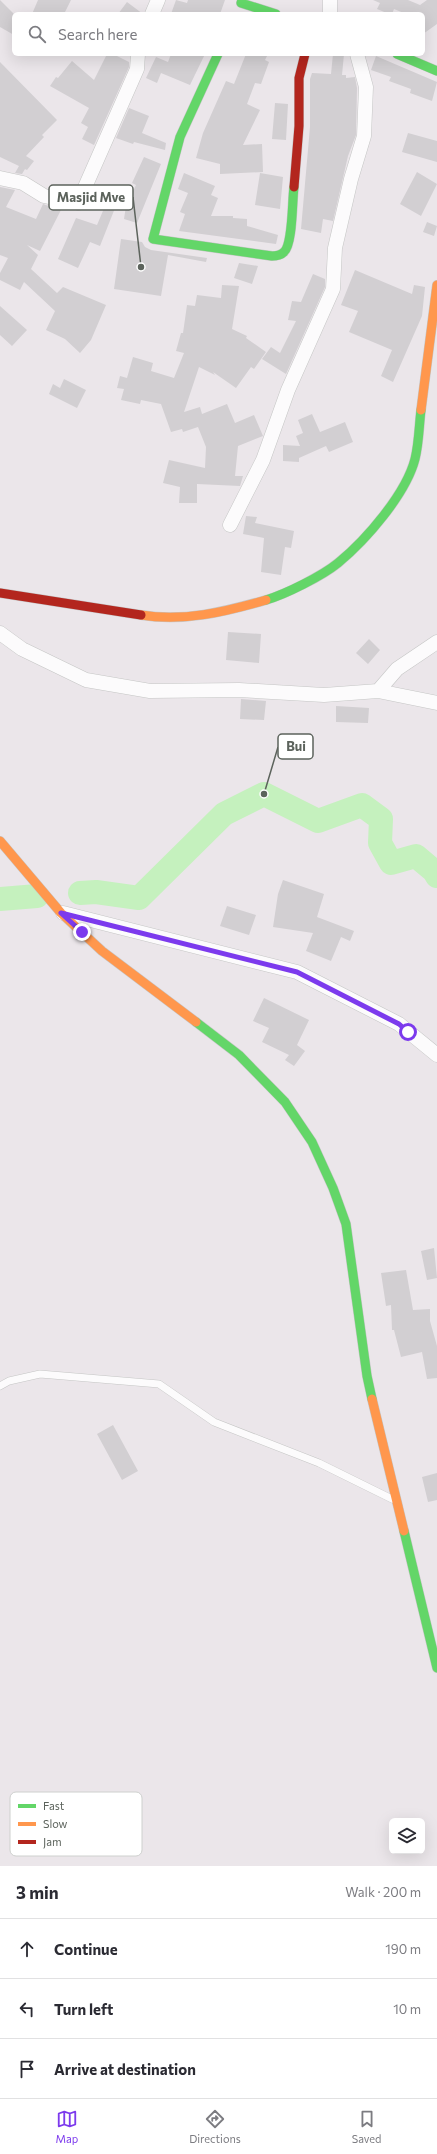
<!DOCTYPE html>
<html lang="en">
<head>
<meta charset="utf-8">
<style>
	:root { --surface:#fff; --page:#f7f7f7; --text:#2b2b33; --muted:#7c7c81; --line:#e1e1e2; --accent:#7c3aed }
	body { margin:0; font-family:Commissioner,sans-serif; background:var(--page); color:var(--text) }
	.controls { position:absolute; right:12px; bottom:12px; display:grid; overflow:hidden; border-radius:6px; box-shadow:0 4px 16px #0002 }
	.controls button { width:36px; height:36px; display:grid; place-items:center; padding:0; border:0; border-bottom:1px solid var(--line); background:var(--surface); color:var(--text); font:20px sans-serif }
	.stop { position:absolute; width:12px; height:12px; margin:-9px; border:3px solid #7c3aed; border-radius:50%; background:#fff }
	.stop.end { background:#7c3aed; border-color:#fff; box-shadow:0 1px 4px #0008 }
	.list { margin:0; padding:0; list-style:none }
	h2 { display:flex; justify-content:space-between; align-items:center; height:52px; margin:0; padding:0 16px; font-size:17px }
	h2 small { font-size:13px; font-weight:400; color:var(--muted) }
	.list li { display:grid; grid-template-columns:26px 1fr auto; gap:12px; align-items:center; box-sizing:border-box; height:60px; padding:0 16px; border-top:1px solid var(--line) }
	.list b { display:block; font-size:15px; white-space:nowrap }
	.list em { font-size:13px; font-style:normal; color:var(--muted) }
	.icon { flex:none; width:22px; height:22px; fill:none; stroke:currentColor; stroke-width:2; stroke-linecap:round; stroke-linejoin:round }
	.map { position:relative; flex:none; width:437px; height:1866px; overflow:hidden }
	.search { position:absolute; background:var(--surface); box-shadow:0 4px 16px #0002; left:12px; right:12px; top:12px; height:44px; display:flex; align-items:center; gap:10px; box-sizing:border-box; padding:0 14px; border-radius:6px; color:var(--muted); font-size:15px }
	.sheet { height:232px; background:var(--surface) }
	nav { display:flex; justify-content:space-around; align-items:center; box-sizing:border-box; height:56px; border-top:1px solid var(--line); background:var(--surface); font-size:11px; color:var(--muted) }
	nav a { display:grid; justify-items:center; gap:2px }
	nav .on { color:var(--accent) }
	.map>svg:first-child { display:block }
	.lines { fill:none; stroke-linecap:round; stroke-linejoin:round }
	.river { stroke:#c5f1be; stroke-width:24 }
	.building { fill:#d2cfd2 }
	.lane-casing { stroke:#c5c6c5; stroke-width:8 }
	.street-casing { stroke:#c5c6c5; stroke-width:15 }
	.fast-casing { stroke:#c5c5c5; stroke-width:10 }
	.slow-casing { stroke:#c5c5c5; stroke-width:10 }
	.jam-casing { stroke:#c5c5c5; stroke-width:10 }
	.lane { stroke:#fcfbfc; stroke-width:7 }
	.street { stroke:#fcfbfc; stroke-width:14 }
	.fast { stroke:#63d668; stroke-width:9 }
	.slow { stroke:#ff974d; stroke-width:9 }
	.jam { stroke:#b3261e; stroke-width:9 }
	.route { stroke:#7c3aed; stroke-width:5 }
	.key { fill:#fff; stroke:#ced0ce; stroke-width:1 }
	.key-label { font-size:11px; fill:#5c635c }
	.leader { fill:none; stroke:#5c635c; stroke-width:1.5 }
	.callout-dot { fill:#5c635c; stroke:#fff; stroke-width:1.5 }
	.callout { fill:#fff; stroke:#5c635c; stroke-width:1.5 }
	.callout-label { font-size:13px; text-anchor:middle; font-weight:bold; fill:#5c635c }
</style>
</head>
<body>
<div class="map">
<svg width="437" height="1866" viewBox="0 0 437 1866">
	<rect width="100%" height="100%" fill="#ebe6ea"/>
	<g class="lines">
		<path class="river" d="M80,893L96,892L139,898L224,814L264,794L318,821L362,805L381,819L380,843L391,863L416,856L434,871L437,876
			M0,899L37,896"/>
	</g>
	<path class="building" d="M0,0L14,14V35L0,27Z
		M38,0H71L64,14H32Z
		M176,0L187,3L188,0H225L220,14H171Z
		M373,0H408L420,5L427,0H437V24L423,34V14H406L394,9L392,14H389L377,9L380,3Z
		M127,2L143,14H118Z
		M107,54H113L129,62V67L94,145L82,139L88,127L81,123L89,108L50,86L56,77L58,78L72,61L94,80Z
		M171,54H205L190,85L161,73L157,83L146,78L156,57L168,62Z
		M246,54H268L265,60L269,62L261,84L255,83L247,104L260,110L243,145L262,144L263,172L220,174V164L196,158L203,133L226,81L234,84Z
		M333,54H344L342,75H346V78L355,77L357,88L356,135L348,156L333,221L323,219L321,233L301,229L310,127V79L312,73L331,74Z
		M376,56L437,82L432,101L410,93L411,89L389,81L391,77L371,70Z
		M0,62L57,120L42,135L44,137L26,156L34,161L27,170L23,168L25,169L22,174L15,173L19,166L0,157Z
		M275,103L288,104L286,140L272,139Z
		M129,108L149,116L142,133L166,143L165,150L134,142L133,144L116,138Z
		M408,133L437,141V162L402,152Z
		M144,157L161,164L137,223L124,219L126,206L136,185L132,183Z
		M417,172L437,184L421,216L400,204Z
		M184,173L215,186L211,195L218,198L211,216H233V218L247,219V226L278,235L276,244L179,231L185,214L180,212L188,193L178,189Z
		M260,173L283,177L280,209L255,205Z
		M0,187L15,190L6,207L36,219L43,204L61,210L40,251L27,245L38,255L31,269L57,293L63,287L106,305L91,340L80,353L65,339L46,330L55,311L24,282L20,290L0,280V273L8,258L0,255Z
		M108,199L117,203L100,246L90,242L78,268L58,259L76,218L97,225Z
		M427,222L437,226L434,236L423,232Z
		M121,239L142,242L145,247L151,250L207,258L206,262L168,255L161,296L114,289Z
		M239,263L258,266L252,284L234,278Z
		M355,270L412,294L414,285L425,287L422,316L393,382L381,376L392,350L349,332L358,311L341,305Z
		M313,274L325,279V287L286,374L262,359L271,347L280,353L296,321L288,320L292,301L301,302Z
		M222,285L239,286L232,329L247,336L246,338L266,352L254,369L251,367L236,388L213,372L215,375L199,367L184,412L200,407L202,414L227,404L235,423L254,415L263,436L238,446L235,476H243L240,486L197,484V503H179L180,487L163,483L169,460L205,468L206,447L198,427L183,432L182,429L171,432L161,404L141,400L140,404L121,400L124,389L117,388L120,376L127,378L133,357L153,363L151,371L174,378L184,353L176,351L181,333H183L187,305L195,306L197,295L221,298Z
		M0,306L27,330L12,346L0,335Z
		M64,379L86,390L77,408L49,394L53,384L60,388Z
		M312,414L320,432L345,422L353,442L329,452L326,446L299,458V462L283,461V445L300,446L296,436L303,433L298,420Z
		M246,516L257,517L255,523L294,531L291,548L285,547L281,575L261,572L264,538L243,534Z
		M228,632L261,634L259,663L226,660Z
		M369,639L380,650L368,664L356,653Z
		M241,699L266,701L264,720L240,719Z
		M336,706L369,708L368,723L336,722Z
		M283,880L324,894L317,917L354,931L350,941L341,937L331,961L306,951L313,933L273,927L278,894Z
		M227,906L256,915L249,935L220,926Z
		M264,998L309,1020L297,1045L305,1051L294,1066L285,1060L289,1055L262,1042L269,1028L253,1021Z
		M434,1248L437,1278L427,1280L421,1251Z
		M406,1270L413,1310L430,1309V1321L437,1346V1378L427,1379L422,1352L401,1357L394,1330H392L391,1305L386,1306L381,1273Z
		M113,1425L138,1471L122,1480L97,1434Z
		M437,1473V1500L428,1502L422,1477Z"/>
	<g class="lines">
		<g class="lane-casing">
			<path id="lane" d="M0,1386L9,1381L40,1374L159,1384L214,1422L319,1463L392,1499"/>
		</g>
		<g class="street-casing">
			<path id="street" d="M330,0V14
				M152,14L158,0
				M0,178L23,183L44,196L78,203L137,69L138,54
				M230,525L263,460L288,390L333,289L335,248L351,179L364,136L366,87L357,54
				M0,633L22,649L86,680L150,691L239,690L324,695L378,691L397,669L437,642
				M378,691L437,703
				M63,913L297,972L399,1024L437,1055"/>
		</g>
		<g class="fast-casing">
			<path id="fast" d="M242,0L241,3L276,14
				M218,54L180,137L153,239L272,256C276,256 281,255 284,252C293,244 292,201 294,187
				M397,54L437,71
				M266,600C286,594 322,576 338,563C366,540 406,494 415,459C419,443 419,426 421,410
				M196,1022L239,1055L285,1102L312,1142L333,1188L346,1224L367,1376L372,1399
				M404,1531L437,1668"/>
		</g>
		<g class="slow-casing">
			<path id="slow" d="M421,410L437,285
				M141,615C184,622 224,612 266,600
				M0,841L61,913L102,951L196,1022
				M372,1399L404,1531"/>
		</g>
		<g class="jam-casing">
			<path id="jam" d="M294,187L299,126V78L305,54
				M0,593L141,615"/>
		</g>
		<use href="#lane" class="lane"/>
		<use href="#street" class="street"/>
		<use href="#fast" class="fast"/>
		<use href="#slow" class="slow"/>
		<use href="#jam" class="jam"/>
	</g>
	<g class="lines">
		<path class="route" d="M82,932L61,913L297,972L399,1024L408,1032"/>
	</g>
	<rect x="10" y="1792" width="132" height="64" rx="6" class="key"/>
	<rect x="18" y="1804" width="18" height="4" fill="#63d668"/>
	<rect x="18" y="1822" width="18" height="4" fill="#ff974d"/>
	<rect x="18" y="1840" width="18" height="4" fill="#b3261e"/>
	<g class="key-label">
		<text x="43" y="1810">Fast</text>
		<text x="43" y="1828">Slow</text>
		<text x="43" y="1846">Jam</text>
	</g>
	<path class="leader" d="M141 267L133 197M264 794L278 747"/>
	<g class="callout-dot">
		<circle cx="141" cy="267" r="4"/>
		<circle cx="264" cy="794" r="4"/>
	</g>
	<g class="callout">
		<rect x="49" y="185" width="84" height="25" rx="4"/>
		<rect x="278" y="734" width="35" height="25" rx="4"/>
	</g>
	<g class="callout-label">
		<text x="91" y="202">Masjid Mve</text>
		<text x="296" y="751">Bui</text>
	</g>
</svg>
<div class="controls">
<button><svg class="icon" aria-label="layers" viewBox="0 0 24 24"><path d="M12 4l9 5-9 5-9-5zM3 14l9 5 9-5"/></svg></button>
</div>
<div class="stop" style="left:408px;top:1032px"></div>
<div class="stop end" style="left:82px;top:932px"></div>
<div class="search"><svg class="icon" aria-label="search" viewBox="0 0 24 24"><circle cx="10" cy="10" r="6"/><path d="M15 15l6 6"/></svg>Search here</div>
</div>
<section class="sheet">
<h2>3 min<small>Walk · 200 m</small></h2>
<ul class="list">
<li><svg class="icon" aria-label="ahead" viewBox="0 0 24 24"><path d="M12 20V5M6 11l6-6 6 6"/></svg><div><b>Continue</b></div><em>190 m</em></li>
<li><svg class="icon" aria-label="left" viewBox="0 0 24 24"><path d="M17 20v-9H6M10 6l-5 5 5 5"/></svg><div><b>Turn left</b></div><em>10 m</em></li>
<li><svg class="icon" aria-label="arrive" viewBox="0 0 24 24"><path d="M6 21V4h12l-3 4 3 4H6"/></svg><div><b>Arrive at destination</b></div></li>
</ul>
</section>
<nav>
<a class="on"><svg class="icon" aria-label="map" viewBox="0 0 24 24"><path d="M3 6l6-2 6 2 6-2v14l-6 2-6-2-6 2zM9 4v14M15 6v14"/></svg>Map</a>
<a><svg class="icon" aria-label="directions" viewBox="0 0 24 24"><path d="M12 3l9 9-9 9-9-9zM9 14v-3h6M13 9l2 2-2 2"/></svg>Directions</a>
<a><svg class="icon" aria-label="saved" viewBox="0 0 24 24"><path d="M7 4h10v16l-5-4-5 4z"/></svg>Saved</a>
</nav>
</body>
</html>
